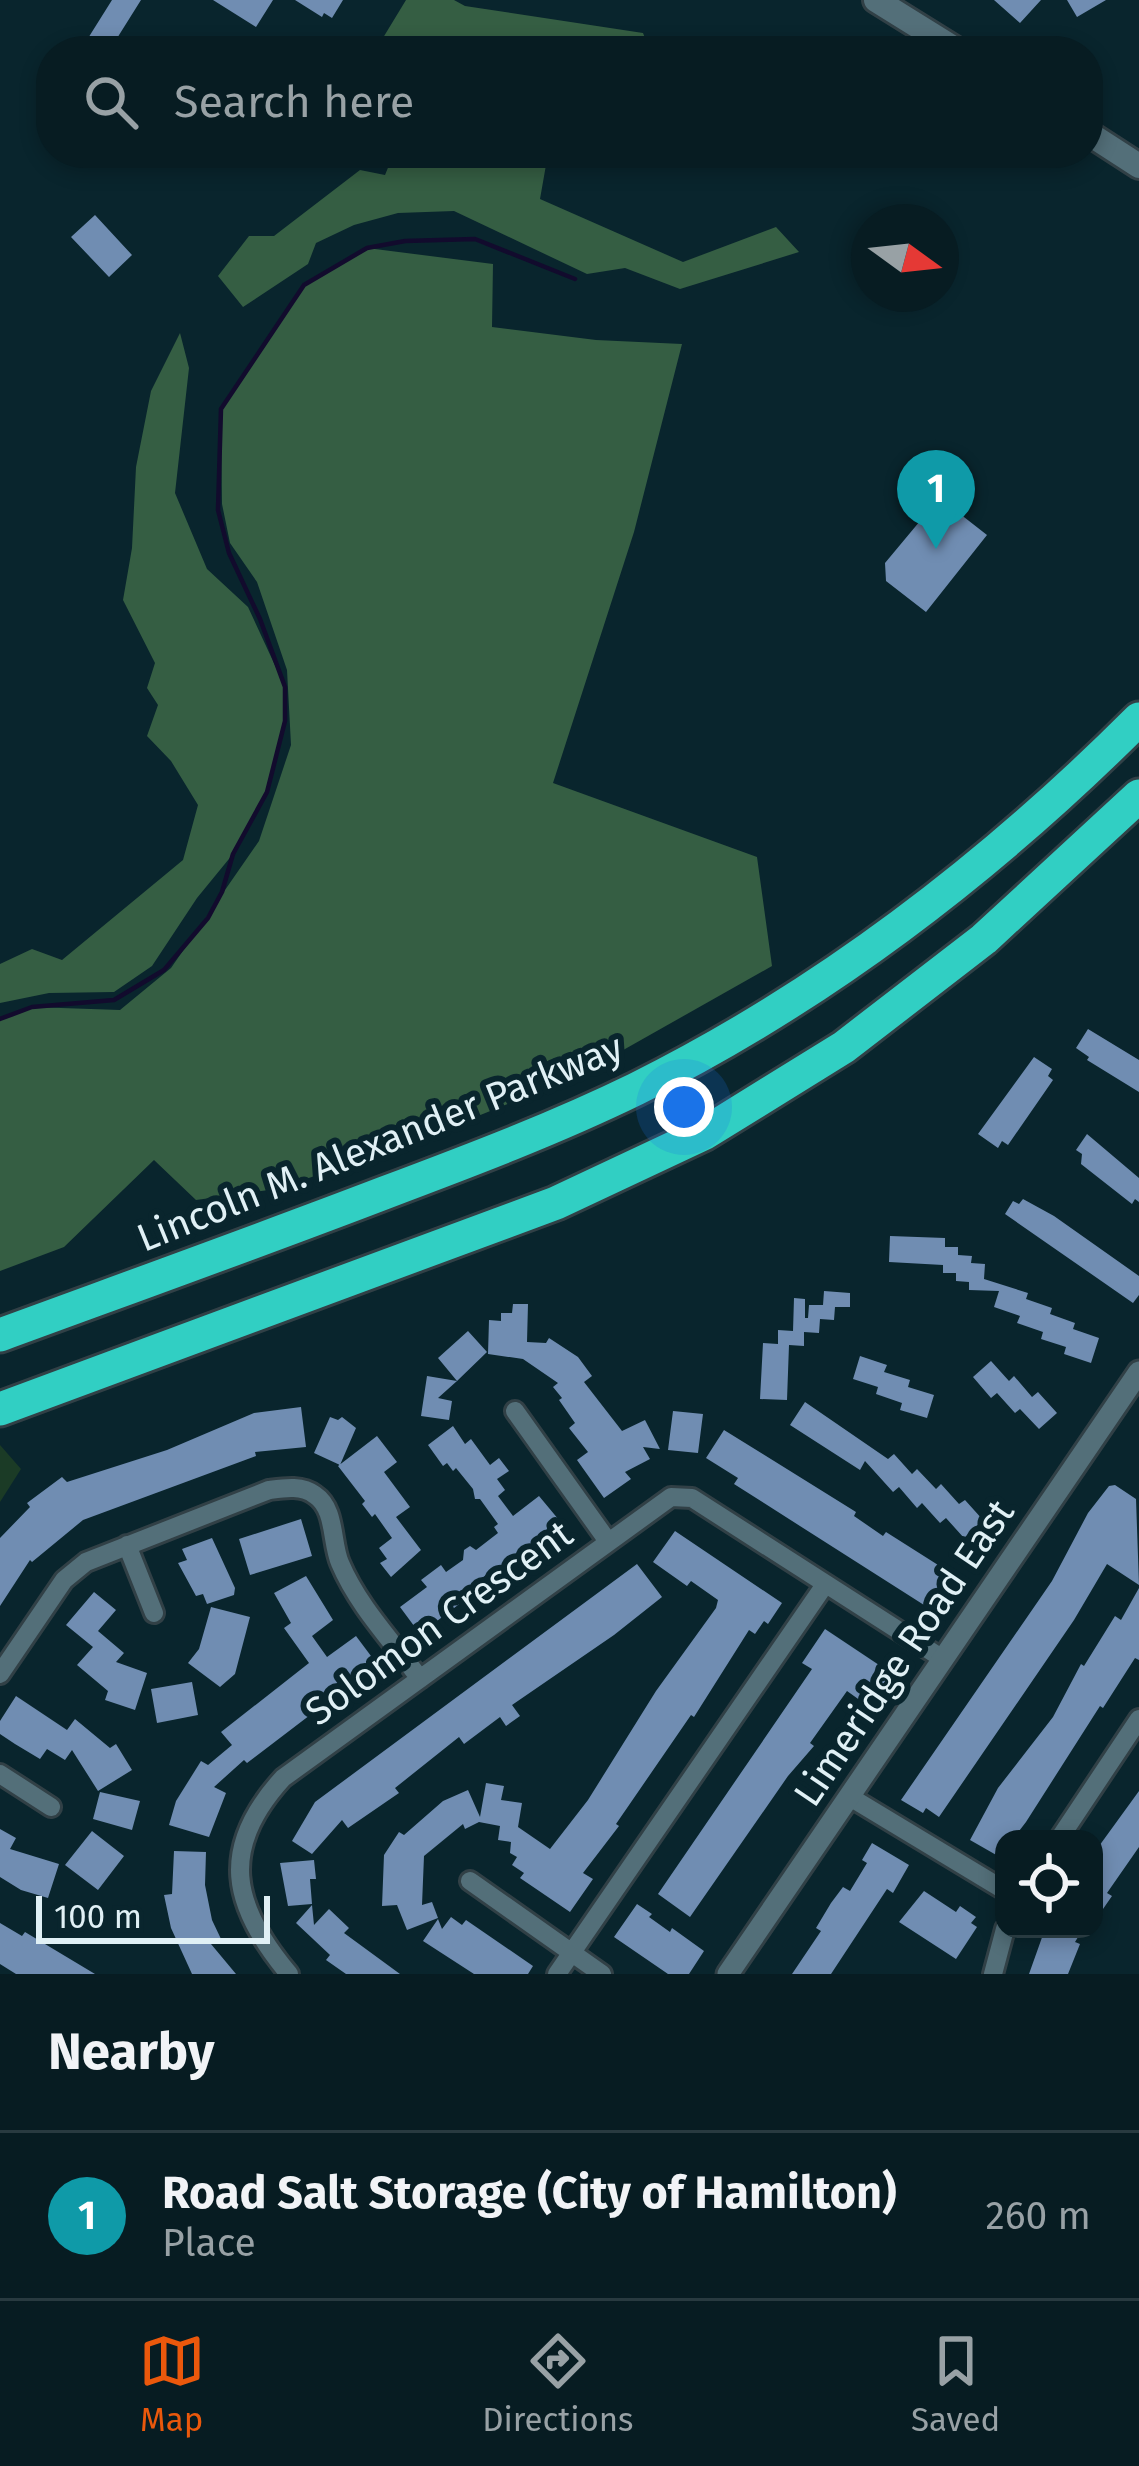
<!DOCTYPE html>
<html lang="en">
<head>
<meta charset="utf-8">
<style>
	:root { --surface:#071c22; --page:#10252a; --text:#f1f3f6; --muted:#98a1a5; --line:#283a40; --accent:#ea580c }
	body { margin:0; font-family:"Fira Sans",sans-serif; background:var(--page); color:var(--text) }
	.controls { position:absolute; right:36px; bottom:36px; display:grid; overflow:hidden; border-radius:24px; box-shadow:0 6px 18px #0003 }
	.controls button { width:108px; height:108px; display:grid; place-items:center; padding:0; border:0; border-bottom:3px solid var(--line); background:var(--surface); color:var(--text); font:60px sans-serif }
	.compass { position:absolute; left:851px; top:204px; width:108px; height:108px; border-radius:50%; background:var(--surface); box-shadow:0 6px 18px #0003; rotate:105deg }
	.scale { position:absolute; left:36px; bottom:30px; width:234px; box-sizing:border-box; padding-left:12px; border:6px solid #e0f0f5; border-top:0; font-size:33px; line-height:42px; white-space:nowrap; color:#e0f0f5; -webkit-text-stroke:9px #09252d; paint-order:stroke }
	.you { position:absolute; left:684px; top:1107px; width:42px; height:42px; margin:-30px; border:9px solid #fff; border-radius:50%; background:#1a73e8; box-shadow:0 0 0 18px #1a73e833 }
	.badge { display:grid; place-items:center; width:78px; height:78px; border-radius:50%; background:var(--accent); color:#fff; font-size:39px; font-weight:700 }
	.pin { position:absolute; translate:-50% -99px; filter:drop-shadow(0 3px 6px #0008) }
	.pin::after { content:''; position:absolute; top:63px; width:42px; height:36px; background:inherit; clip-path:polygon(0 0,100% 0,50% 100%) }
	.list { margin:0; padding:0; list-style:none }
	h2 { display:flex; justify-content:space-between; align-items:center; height:156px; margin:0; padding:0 48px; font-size:51px }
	h2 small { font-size:39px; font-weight:400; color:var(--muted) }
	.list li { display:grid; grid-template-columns:78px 1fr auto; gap:36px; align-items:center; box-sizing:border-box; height:168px; padding:0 48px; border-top:3px solid var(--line) }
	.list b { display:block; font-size:45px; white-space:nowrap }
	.list p { margin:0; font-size:39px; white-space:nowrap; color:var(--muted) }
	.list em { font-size:39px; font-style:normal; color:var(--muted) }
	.icon { flex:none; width:66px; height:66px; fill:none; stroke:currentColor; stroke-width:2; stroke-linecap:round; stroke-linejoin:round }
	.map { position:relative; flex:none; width:1139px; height:1974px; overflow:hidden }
	.search { position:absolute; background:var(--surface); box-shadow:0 6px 18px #0003; left:36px; right:36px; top:36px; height:132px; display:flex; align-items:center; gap:30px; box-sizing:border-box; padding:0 42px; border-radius:48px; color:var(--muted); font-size:45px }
	.sheet { height:324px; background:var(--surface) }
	nav { display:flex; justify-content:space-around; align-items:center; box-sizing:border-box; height:168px; border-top:3px solid var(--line); background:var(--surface); font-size:33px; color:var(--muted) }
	nav a { display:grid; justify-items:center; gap:6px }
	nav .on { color:var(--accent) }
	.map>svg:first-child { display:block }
	.green { fill:#1b3b26 }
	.forest { fill:#355e43 }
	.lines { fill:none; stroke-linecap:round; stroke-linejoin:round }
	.stream { stroke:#120b2d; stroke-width:4.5 }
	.building { fill:#708db2 }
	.minor-casing { stroke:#314046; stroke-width:24 }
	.tertiary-casing { stroke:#314046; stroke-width:27 }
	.secondary-casing { stroke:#314046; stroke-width:30 }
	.motorway-casing { stroke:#314046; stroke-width:39 }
	.minor { stroke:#536f79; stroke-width:18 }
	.tertiary { stroke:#536f79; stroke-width:21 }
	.secondary { stroke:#536f79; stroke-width:24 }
	.motorway { stroke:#31cfc3; stroke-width:33 }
	.labels { text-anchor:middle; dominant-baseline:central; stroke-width:12; stroke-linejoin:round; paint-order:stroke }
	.street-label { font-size:39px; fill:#e0f0f5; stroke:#09252d }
</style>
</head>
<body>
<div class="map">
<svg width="1139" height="1974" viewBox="0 0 1139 1974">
	<rect width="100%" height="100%" fill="#09252d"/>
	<path class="green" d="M0,1445L21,1469L0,1502Z"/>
	<path class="forest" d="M406,0H454L465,6L643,33L650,51H375Z
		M394,153H533L546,165L540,199L683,262L776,227L799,252L680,289L625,268L587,274L454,211L398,213L354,225L316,243L308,264L243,307L218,276L249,236H274L360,170L385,175Z
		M367,248L493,264L492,327L596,340L682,344L634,532L553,783L757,857L772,966L579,1075L404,1146L276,1189L196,1200L154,1160L64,1247L0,1271V1019L32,1007L120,1010L171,968L259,841L291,745L287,670L257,582L230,543L222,504L221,409L304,285Z
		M180,333L189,368L175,493L207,569L248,607L285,687V721L267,792L233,854L197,898L152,966L114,992L49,993L0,1003V964L32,949L62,960L183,860L198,805L171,761L147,736L158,705L147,688L155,663L123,600L132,548L136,467L151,391Z"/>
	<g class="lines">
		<path class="stream" d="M0,1019L32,1007L114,1000L164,970L208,918L222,892L233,854L267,792L285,721V687L260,619L229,553L218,510L221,409L304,285L367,248L405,241L475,239L575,279"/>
	</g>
	<path class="building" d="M112,0H141L109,51H80Z
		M213,0H273L256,27Z
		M295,0H343L332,18L324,13L322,17Z
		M994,0H1041L1020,23Z
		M1067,0H1106L1077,17Z
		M95,215L132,255L109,277L71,237Z
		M946,503L987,535L926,612L886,581L885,563L930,509Z
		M1088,1029L1139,1060V1092L1087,1060L1089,1057L1076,1048Z
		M1034,1057L1052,1069L1048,1076L1053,1080L1008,1145L1002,1141L998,1148L978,1134Z
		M1087,1134L1139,1178V1202L1135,1199L1132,1204L1081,1164L1082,1154L1076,1150Z
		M1023,1199L1054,1216L1139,1276V1295L1133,1303L1005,1214L1013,1201L1019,1204Z
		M890,1236L945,1238V1247H958V1255L972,1256L971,1263L985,1264L984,1279L1028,1293L1026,1299L1052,1308L1050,1314L1075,1323L1073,1329L1099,1338L1091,1363L1064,1354L1066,1347L1041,1339L1043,1332L1017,1323L1020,1316L994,1307L999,1291L969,1290V1282L956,1281V1273H943V1265L889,1262Z
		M824,1291L850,1293V1307H835L834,1320L820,1319L819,1333L804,1332V1346L789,1345L787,1400L760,1399L763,1343L778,1344V1330L793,1331L794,1298L805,1299V1318H808L809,1305H823Z
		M513,1304H528L527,1342L546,1343L549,1338L578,1357L592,1376L584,1382L622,1431L645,1420L660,1449L643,1447L650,1459L625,1472L631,1479L604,1498L577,1460L588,1452L569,1428L575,1423L559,1400L562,1398L553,1387L558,1383L523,1359L488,1354L489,1320L501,1321V1313H512Z
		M468,1331L487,1352L457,1381L438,1358Z
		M860,1356L887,1365L884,1372L910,1380L908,1387L934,1395L927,1418L900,1410L902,1403L876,1394L878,1387L853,1379Z
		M991,1361L1009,1381L1014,1376L1032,1397L1038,1392L1057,1413L1039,1429L1020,1409L1015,1413L997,1393L991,1398L973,1377Z
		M427,1376L457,1381L438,1398L452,1401L449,1420L421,1416Z
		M805,1402L888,1459L894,1454L912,1474L917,1469L936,1489L941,1484L959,1504L965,1500L983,1520L964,1538L946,1518L940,1523L922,1503L917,1508L899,1487L893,1492L865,1461L860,1470L790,1425Z
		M301,1407L306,1447L255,1452L256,1456L83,1520L32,1562L30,1560L0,1606V1538L30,1507L27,1503L62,1477L67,1482L167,1450L254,1413Z
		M673,1411L703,1414L698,1453L668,1450Z
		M330,1417L338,1420L342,1417L356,1428L340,1465L314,1453Z
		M453,1426L465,1444L471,1439L490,1465L499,1458L509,1471L497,1479L505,1490L498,1496L513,1516L539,1496L564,1526L495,1577L490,1572L471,1586L475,1592L420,1634L400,1607L427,1587L421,1580L441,1565L446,1572L463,1560L464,1550L470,1546L476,1550L498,1533L494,1527L498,1524L480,1499H475L473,1489L456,1468L453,1471L447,1463L443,1466L428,1445Z
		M724,1430L856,1512L854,1516L883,1536L886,1532L957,1577L935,1612L734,1484L738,1478L706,1458Z
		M377,1436L397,1462L384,1472L410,1507L396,1517L421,1550L391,1577L380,1563L387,1559L379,1548L392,1538L375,1514L372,1517L362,1504L365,1501L338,1466Z
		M1115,1485L1136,1499L1139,1585L1107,1564L1074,1620L939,1817L926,1808L923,1813L901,1800L1052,1581L1088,1513L1109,1486Z
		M301,1519L312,1556L250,1575L239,1539Z
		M675,1531L782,1603L768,1624L764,1621L755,1634L749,1630L694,1717L691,1715L616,1824L619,1826L583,1873L593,1879L570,1912L520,1878L524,1873L512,1865L517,1857L510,1853L511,1842L498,1840L500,1826L479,1822L465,1829L463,1824L424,1856L422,1905L432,1902L438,1918L407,1930L397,1905L382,1906L384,1855L399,1832L404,1835L443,1801L468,1790L480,1817L486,1783L504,1786L501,1800L522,1803L518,1827L550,1849L588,1800L656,1691L716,1608L718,1600L691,1581L687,1586L653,1562Z
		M212,1538L235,1588L234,1595L207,1604L203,1594L196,1596L178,1563L187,1560L182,1549Z
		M637,1564L662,1597L614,1635L512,1705L520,1716L506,1726L500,1717L464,1744L459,1737L395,1788L399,1793L348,1828L342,1820L312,1854L292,1841L315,1802Z
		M306,1576L333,1620L312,1636L327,1657L356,1636L377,1664L247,1763L244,1760L214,1787L226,1793L209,1837L169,1825L176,1801L201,1761L208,1765L232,1745L221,1732L309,1663L284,1628L291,1623L274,1593Z
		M1139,1588V1660L1135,1658L1103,1708L1100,1706L1026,1822L1013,1839H1004L998,1856L970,1840L998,1788L1053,1717L1081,1664L1084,1666L1115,1616L1121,1620Z
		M94,1592L116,1610L98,1631L124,1653L116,1662L147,1673L135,1710L105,1700L108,1691L77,1665L93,1647L66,1625Z
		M211,1607L250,1617L235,1674L220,1687L188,1663L199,1649Z
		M825,1629L891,1673L868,1706L847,1691L810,1743L814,1746L788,1776L690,1917L658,1894L812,1669L802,1663Z
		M192,1682L198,1715L157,1723L151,1689Z
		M16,1696L67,1730L75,1719L110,1748L116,1744L132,1770L98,1791L72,1750L65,1760L47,1749L40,1759L15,1744L0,1734V1721Z
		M1139,1791V1847L1107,1893L1112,1896L1094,1922V1853Z
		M100,1792L140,1801L132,1830L93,1819Z
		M0,1829L16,1838L10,1849L59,1864L48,1898L21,1890L0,1877Z
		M92,1831L124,1856L98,1890L65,1865Z
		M872,1843L909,1865L893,1893L887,1889L831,1974H792L821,1931L816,1928L831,1903L843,1887L850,1891L867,1863L862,1860Z
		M174,1851L206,1852L205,1885L212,1920L221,1939L211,1944L236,1974H192L171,1928L164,1895L172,1894Z
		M314,1860L316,1879H310L312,1904L288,1906L280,1863Z
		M924,1891L956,1912L960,1906L976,1917L971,1923L977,1927L956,1959L899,1922Z
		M637,1904L652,1914L649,1917L670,1932L672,1928L704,1951L689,1974H668L614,1937Z
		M312,1905L314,1925L329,1909L349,1928L344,1933L400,1974H346L326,1960L330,1955L296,1923Z
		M451,1917L462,1925L466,1920L533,1966L528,1974H474L423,1941L438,1919L442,1929Z
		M0,1923L22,1936L25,1932L95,1974H16L0,1964Z
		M1045,1929H1083L1075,1942L1080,1944L1068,1974H1029Z"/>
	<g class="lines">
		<g class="minor-casing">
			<path id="minor" d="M515,1411L607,1540
				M127,1545L154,1613
				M0,1674L64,1580L86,1562L269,1490C284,1488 302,1485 315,1495C336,1509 331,1542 340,1563C358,1606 393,1642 420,1679
				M0,1774L51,1807
				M850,1797L1004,1890
				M1059,1839L1139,1719
				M470,1881L602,1974
				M289,1974C231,1905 219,1848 283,1778L671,1497L692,1498L943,1659
				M557,1974L824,1586
				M993,1974L1005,1929"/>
		</g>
		<g class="tertiary-casing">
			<path id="tertiary" d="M728,1974L1139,1372"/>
		</g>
		<g class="secondary-casing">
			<path id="secondary" d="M876,0L958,51
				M1088,133L1139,166"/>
		</g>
		<g class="motorway-casing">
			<path id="motorway" d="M0,1335C128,1288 256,1242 384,1193C469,1161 554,1129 636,1089C823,996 992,866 1139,719
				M0,1409L556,1203L705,1133L844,1047L984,939L1139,796"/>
		</g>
		<use href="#minor" class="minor"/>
		<use href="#tertiary" class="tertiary"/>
		<use href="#secondary" class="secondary"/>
		<use href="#motorway" class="motorway"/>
	</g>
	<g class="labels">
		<g class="street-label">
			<text transform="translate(380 1143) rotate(-22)">Lincoln M. Alexander Parkway</text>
			<text transform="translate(439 1623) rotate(-36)">Solomon Crescent</text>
			<text transform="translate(904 1653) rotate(-56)">Limeridge Road East</text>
		</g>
	</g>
</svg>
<div class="controls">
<button><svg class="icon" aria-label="locate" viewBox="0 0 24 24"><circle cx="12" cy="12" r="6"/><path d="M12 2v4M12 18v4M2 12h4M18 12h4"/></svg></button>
</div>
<svg class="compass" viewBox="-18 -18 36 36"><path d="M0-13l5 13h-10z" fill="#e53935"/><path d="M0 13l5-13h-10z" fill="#98a1a5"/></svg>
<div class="scale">100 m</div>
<div class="you"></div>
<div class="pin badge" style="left:936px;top:549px;background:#0f9aa8">1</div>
<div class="search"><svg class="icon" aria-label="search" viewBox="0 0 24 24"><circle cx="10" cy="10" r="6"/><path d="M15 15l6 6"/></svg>Search here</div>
</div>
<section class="sheet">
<h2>Nearby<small></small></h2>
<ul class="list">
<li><span class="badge" style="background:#0f9aa8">1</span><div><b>Road Salt Storage (City of Hamilton)</b><p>Place</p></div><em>260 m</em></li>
</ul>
</section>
<nav>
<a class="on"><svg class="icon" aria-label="map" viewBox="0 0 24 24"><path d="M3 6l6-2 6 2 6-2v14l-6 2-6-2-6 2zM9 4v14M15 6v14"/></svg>Map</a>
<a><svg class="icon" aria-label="directions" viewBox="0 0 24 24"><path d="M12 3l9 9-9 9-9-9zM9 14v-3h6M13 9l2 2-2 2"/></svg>Directions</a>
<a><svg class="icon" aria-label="saved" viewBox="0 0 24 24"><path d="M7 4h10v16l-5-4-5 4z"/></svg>Saved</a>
</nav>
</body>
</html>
